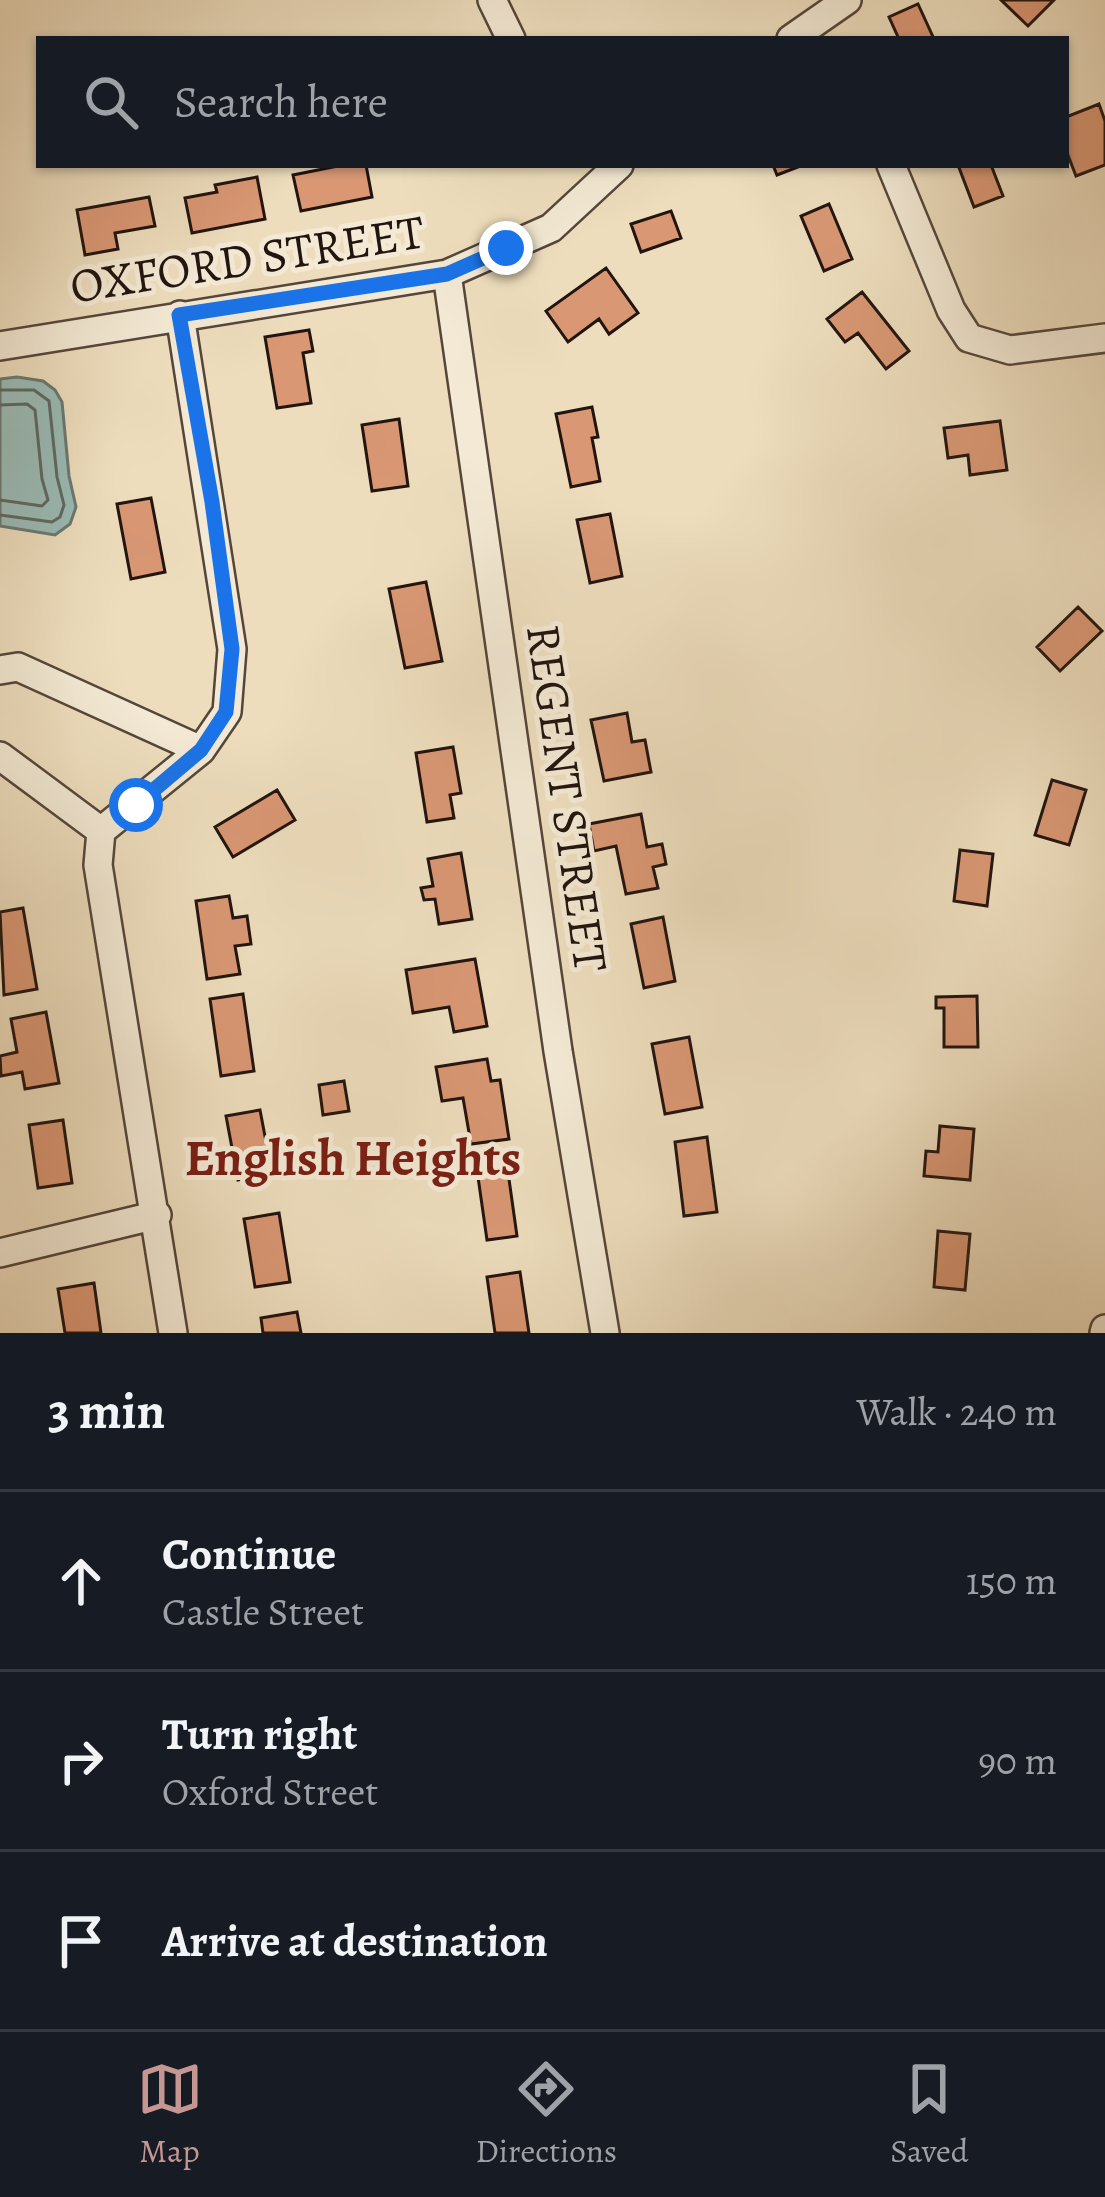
<!DOCTYPE html>
<html lang="en">
<head>
<meta charset="utf-8">
<style>
	:root { --surface:#171b24; --page:#242831; --text:#f1f3f6; --muted:#9ea1a6; --line:#363941; --accent:#c59692 }
	body { margin:0; font-family:Alegreya,serif; background:var(--page); color:var(--text) }
	.stop { position:absolute; width:36px; height:36px; margin:-27px; border:9px solid #1a73e8; border-radius:50%; background:#fff }
	.stop.end { background:#1a73e8; border-color:#fff; box-shadow:0 3px 12px #0008 }
	.list { margin:0; padding:0; list-style:none }
	h2 { display:flex; justify-content:space-between; align-items:center; height:156px; margin:0; padding:0 48px; font-size:51px }
	h2 small { font-size:39px; font-weight:400; color:var(--muted) }
	.list li { display:grid; grid-template-columns:78px 1fr auto; gap:36px; align-items:center; box-sizing:border-box; height:180px; padding:0 48px; border-top:3px solid var(--line) }
	.list b { display:block; font-size:45px; white-space:nowrap }
	.list p { margin:0; font-size:39px; white-space:nowrap; color:var(--muted) }
	.list em { font-size:39px; font-style:normal; color:var(--muted) }
	.icon { flex:none; width:66px; height:66px; fill:none; stroke:currentColor; stroke-width:2; stroke-linecap:round; stroke-linejoin:round }
	.map { position:relative; flex:none; width:1105px; height:1333px; overflow:hidden }
	.search { position:absolute; background:var(--surface); box-shadow:0 3px 9px #0004; left:36px; right:36px; top:36px; height:132px; display:flex; align-items:center; gap:30px; box-sizing:border-box; padding:0 42px; border-radius:0px; color:var(--muted); font-size:45px }
	.sheet { height:696px; background:var(--surface) }
	nav { display:flex; justify-content:space-around; align-items:center; box-sizing:border-box; height:168px; border-top:3px solid var(--line); background:var(--surface); font-size:33px; color:var(--muted) }
	nav a { display:grid; justify-items:center; gap:6px }
	nav .on { color:var(--accent) }
	.map>svg:first-child { display:block }
	.water { fill:#9abbb6; stroke:#6a7873; stroke-width:3 }
	.lines { fill:none; stroke-linecap:round; stroke-linejoin:round }
	.shore { stroke:#5e6862; stroke-width:3 }
	.building { fill:#d99774; stroke:#22140f; stroke-width:3 }
	.minor-casing { stroke:#55463a; stroke-width:32 }
	.minor { stroke:#f3e9d4; stroke-width:27 }
	.route { stroke:#1a73e8; stroke-width:15 }
	.labels { text-anchor:middle; dominant-baseline:central; stroke-width:10; stroke-linejoin:round; paint-order:stroke }
	.street-label { font-size:48px; fill:#22140f; stroke:#f3e9d4 }
	.neighbourhood-label { font-size:51px; font-weight:bold; fill:#7a1f14; stroke:#f3e9d4 }
</style>
</head>
<body>
<div class="map">
<svg width="1105" height="1333" viewBox="0 0 1105 1333">
	<rect width="100%" height="100%" fill="#edddbd"/>
	<filter id="stains"><feTurbulence type="fractalNoise" baseFrequency=".00167" numOctaves="4"/><feColorMatrix values="0 0 0 0 .2 0 0 0 0 .09 0 0 0 0 .02 0 0 0 .5 -.17"/></filter>
	<radialGradient id="worn" r=".72"><stop offset=".6" stop-color="#630" stop-opacity="0"/><stop offset="1" stop-color="#630" stop-opacity=".3"/></radialGradient>
	<path class="water" d="M17,377L43,381L55,390L62,402L69,476L76,507L70,524L55,535L0,526V379Z"/>
	<g class="lines">
		<path class="shore" d="M0,390H34L49,401L57,477L64,505L60,517L52,522L0,515
			M0,405L27,404L35,410L42,479L48,500L42,506L0,500"/>
	</g>
	<path class="building" d="M1001,0H1054L1028,26Z
		M918,4L934,39H899L889,17Z
		M1099,104L1105,121V165L1076,176L1066,150V117Z
		M343,165H366L372,197L301,211L293,175Z
		M773,165H803L777,175Z
		M958,165H991L1003,196L974,207Z
		M257,177L265,219L192,233L185,198L217,192L215,185Z
		M149,197L155,226L115,233L118,249L85,255L77,210Z
		M829,204L852,259L824,271L801,216Z
		M671,211L681,238L641,252L631,224Z
		M606,268L638,313L609,334L599,319L568,342L546,311Z
		M862,292L909,351L886,369L858,333L845,342L827,319Z
		M309,330L313,351L303,353L311,403L277,408L265,337Z
		M592,407L598,437L592,438L600,481L571,487L556,414Z
		M399,419L408,486L372,491L362,425Z
		M1000,421L1007,470L970,475L968,455L948,458L944,428Z
		M151,498L165,572L131,579L117,504Z
		M610,514L622,576L590,583L577,520Z
		M426,582L442,661L405,668L389,589Z
		M1078,607L1102,631L1060,671L1037,647Z
		M627,713L632,742L645,740L651,772L604,781L591,720Z
		M453,747L461,793L450,795L454,818L427,822L416,753Z
		M1052,780L1086,790L1069,845L1035,835Z
		M277,790L295,820L233,857L215,827Z
		M641,814L647,847L662,844L666,864L653,867L658,888L626,894L616,846L594,851L589,824Z
		M960,850L993,854L987,906L954,901Z
		M461,853L472,919L439,924L435,899L424,900L421,888L433,886L428,859Z
		M229,896L233,918L247,916L251,944L235,946L240,974L207,979L196,901Z
		M23,908L37,989L4,995L0,912Z
		M663,917L675,981L644,988L631,924Z
		M475,959L487,1026L454,1032L449,1007L413,1013L406,970Z
		M243,994L254,1071L221,1076L210,999Z
		M977,996L978,1047H944V1008H936V997Z
		M46,1012L59,1083L25,1089L22,1072L1,1076L0,1056L17,1052L11,1019Z
		M689,1037L702,1107L665,1114L652,1044Z
		M487,1059L491,1081L500,1080L509,1139L471,1144L463,1098L442,1101L436,1067Z
		M344,1081L349,1111L323,1115L319,1085Z
		M260,1110L272,1173L238,1180L226,1116Z
		M63,1120L72,1183L38,1188L29,1125Z
		M940,1126L974,1129L970,1180L924,1176L926,1151L938,1152Z
		M707,1137L717,1212L684,1216L675,1142Z
		M507,1165L517,1236L487,1240L477,1170Z
		M279,1213L290,1282L255,1287L244,1219Z
		M938,1231L970,1234L965,1290L934,1287Z
		M520,1272L529,1333H495L487,1277Z
		M94,1283L101,1333H65L58,1289Z
		M297,1312L301,1333H263L261,1318Z"/>
	<g class="lines">
		<g class="minor-casing">
			<path id="minor" d="M492,0L511,39
				M791,39L847,0
				M891,165L951,310L969,338L1010,350L1105,338
				M447,274L558,1051L605,1333
				M0,346L447,274L551,228L619,165
				M0,670L18,667L201,750
				M0,756L101,831
				M0,1253L157,1215
				M173,1333L98,865L101,831L201,750L227,712L232,649L180,315
				M1104,1333L1105,1329"/>
		</g>
		<use href="#minor" class="minor"/>
	</g>
	<g class="lines">
		<path class="route" d="M136,805L201,750L226,712L232,649L212,502L179,315L447,274L506,248"/>
	</g>
	<g class="labels">
		<g class="street-label">
			<text transform="translate(247 259) rotate(-9)">OXFORD STREET</text>
			<text transform="translate(567 798) rotate(82)">REGENT STREET</text>
		</g>
		<g class="neighbourhood-label">
			<text x="353" y="1158">English Heights</text>
		</g>
	</g>
	<rect width="100%" height="100%" filter="url(#stains)"/>
	<rect width="100%" height="100%" fill="url(#worn)"/>
</svg>
<div class="stop" style="left:136px;top:805px"></div>
<div class="stop end" style="left:506px;top:248px"></div>
<div class="search"><svg class="icon" aria-label="search" viewBox="0 0 24 24"><circle cx="10" cy="10" r="6"/><path d="M15 15l6 6"/></svg>Search here</div>
</div>
<section class="sheet">
<h2>3 min<small>Walk · 240 m</small></h2>
<ul class="list">
<li><svg class="icon" aria-label="ahead" viewBox="0 0 24 24"><path d="M12 20V5M6 11l6-6 6 6"/></svg><div><b>Continue</b><p>Castle Street</p></div><em>150 m</em></li>
<li><svg class="icon" aria-label="right" viewBox="0 0 24 24"><path d="M7 20v-9h11M14 6l5 5-5 5"/></svg><div><b>Turn right</b><p>Oxford Street</p></div><em>90 m</em></li>
<li><svg class="icon" aria-label="arrive" viewBox="0 0 24 24"><path d="M6 21V4h12l-3 4 3 4H6"/></svg><div><b>Arrive at destination</b></div></li>
</ul>
</section>
<nav>
<a class="on"><svg class="icon" aria-label="map" viewBox="0 0 24 24"><path d="M3 6l6-2 6 2 6-2v14l-6 2-6-2-6 2zM9 4v14M15 6v14"/></svg>Map</a>
<a><svg class="icon" aria-label="directions" viewBox="0 0 24 24"><path d="M12 3l9 9-9 9-9-9zM9 14v-3h6M13 9l2 2-2 2"/></svg>Directions</a>
<a><svg class="icon" aria-label="saved" viewBox="0 0 24 24"><path d="M7 4h10v16l-5-4-5 4z"/></svg>Saved</a>
</nav>
</body>
</html>
